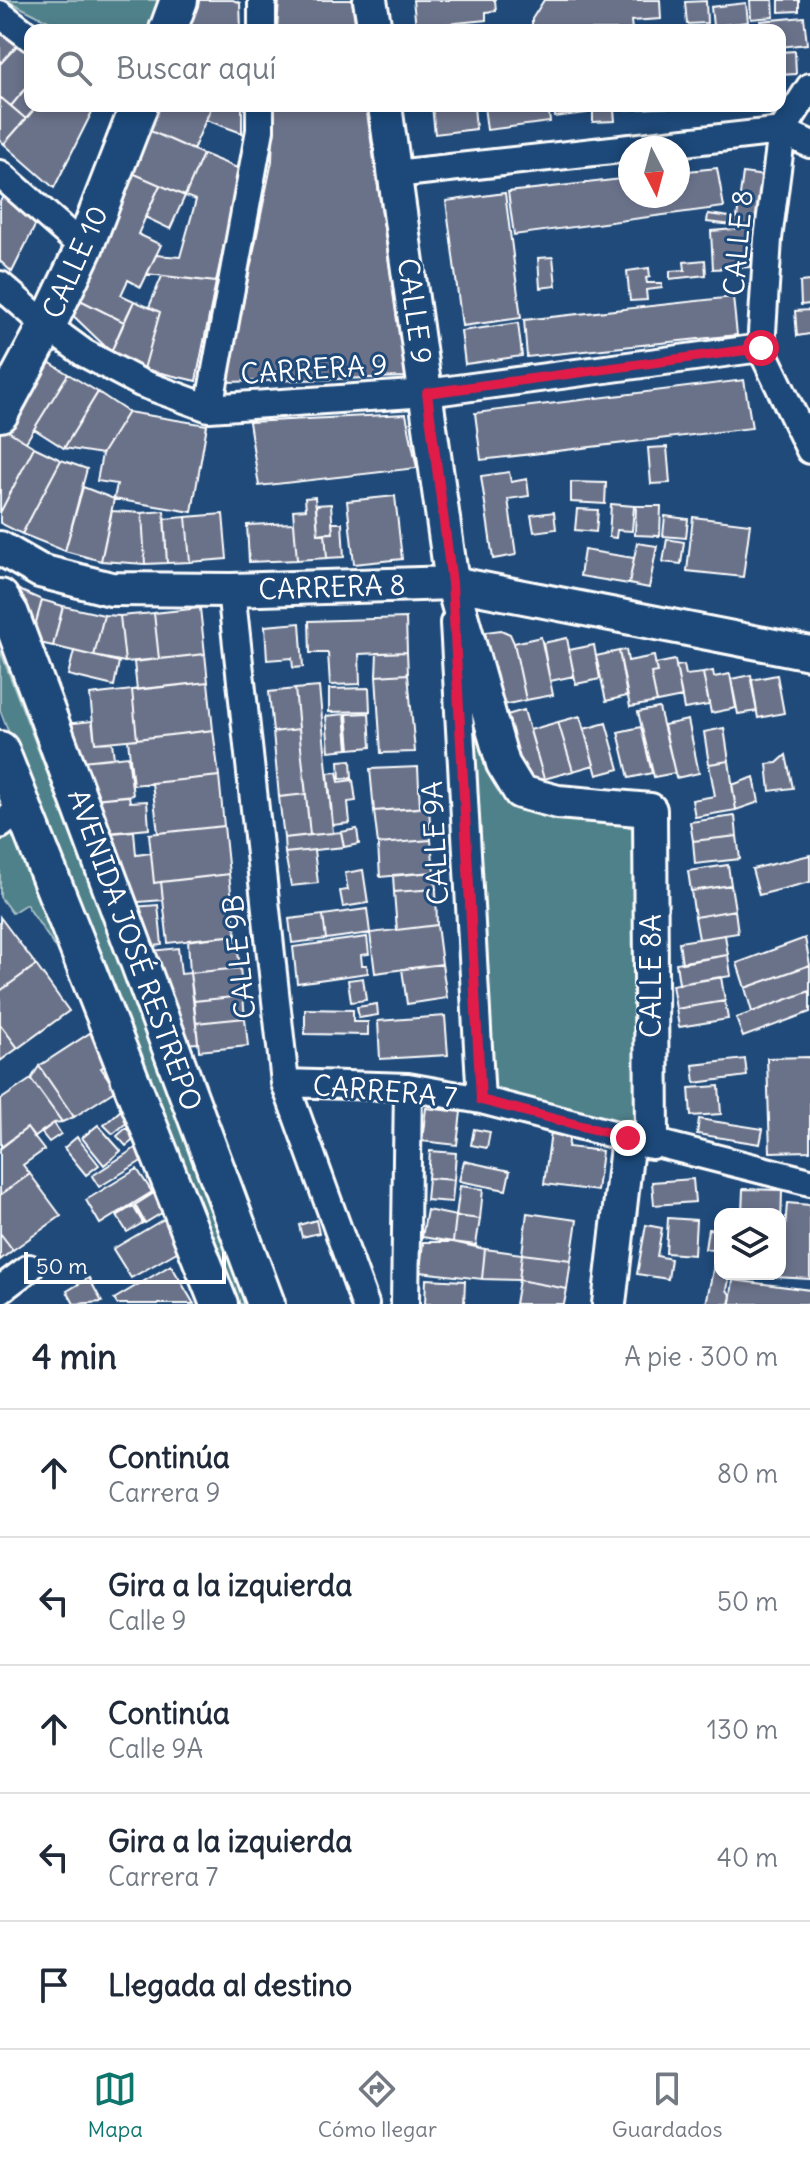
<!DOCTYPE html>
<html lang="es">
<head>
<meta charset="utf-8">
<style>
	:root { --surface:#fff; --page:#f2f2f3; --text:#1f2937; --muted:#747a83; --line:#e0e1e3; --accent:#0f766e }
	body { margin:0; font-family:Delius,sans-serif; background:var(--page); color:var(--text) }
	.controls { position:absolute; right:24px; bottom:24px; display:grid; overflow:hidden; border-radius:16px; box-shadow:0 4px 12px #0003 }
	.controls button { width:72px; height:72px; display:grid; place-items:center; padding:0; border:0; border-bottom:2px solid var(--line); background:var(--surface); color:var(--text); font:40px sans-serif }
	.compass { position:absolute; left:618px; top:136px; width:72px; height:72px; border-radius:50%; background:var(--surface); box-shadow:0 4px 12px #0003; rotate:174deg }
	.scale { position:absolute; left:24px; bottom:20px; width:202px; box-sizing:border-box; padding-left:8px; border:4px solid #fff; border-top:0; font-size:22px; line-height:28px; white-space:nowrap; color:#fff; -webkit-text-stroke:6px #1f4a7a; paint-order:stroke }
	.stop { position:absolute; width:24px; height:24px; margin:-18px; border:6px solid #e11d48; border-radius:50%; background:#fff }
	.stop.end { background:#e11d48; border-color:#fff; box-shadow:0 2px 8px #0008 }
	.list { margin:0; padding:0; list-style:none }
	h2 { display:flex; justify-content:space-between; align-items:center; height:104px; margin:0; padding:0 32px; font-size:34px }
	h2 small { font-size:26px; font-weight:400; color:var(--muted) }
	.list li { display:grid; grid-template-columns:52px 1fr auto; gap:24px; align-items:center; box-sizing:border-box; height:128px; padding:0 32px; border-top:2px solid var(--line) }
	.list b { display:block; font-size:30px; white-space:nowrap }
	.list p { margin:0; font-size:26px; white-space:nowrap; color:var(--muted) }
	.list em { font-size:26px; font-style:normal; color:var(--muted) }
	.icon { flex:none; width:44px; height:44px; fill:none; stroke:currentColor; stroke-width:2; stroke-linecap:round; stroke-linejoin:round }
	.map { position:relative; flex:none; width:810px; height:1304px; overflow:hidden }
	.search { position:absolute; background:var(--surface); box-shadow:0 4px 12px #0003; left:24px; right:24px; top:24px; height:88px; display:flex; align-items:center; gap:20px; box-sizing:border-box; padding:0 28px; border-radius:16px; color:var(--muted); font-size:30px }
	.sheet { height:744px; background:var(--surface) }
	nav { display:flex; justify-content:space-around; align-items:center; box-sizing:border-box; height:112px; border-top:2px solid var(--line); background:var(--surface); font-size:22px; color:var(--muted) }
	nav a { display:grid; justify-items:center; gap:4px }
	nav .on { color:var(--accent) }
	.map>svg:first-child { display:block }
	.green { fill:#50818b; stroke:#a8c0c5; stroke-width:2 }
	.building { fill:#6a728a; stroke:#fff; stroke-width:2 }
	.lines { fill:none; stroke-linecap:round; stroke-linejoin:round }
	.minor-casing { stroke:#fff; stroke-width:32 }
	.tertiary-casing { stroke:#fff; stroke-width:38 }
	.secondary-casing { stroke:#fff; stroke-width:42 }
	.minor { stroke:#1f4a7a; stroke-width:26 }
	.tertiary { stroke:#1f4a7a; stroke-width:32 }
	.secondary { stroke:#1f4a7a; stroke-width:36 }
	.route { stroke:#e11d48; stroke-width:10 }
	.labels { text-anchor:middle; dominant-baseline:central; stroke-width:6; stroke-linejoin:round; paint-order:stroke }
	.street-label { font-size:28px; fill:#fff; stroke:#1f4a7a }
</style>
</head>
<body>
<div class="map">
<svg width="810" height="1304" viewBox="0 0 810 1304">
	<rect width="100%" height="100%" fill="#1f4a7a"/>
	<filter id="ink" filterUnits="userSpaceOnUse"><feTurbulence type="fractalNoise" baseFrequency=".0125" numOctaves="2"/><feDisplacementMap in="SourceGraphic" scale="16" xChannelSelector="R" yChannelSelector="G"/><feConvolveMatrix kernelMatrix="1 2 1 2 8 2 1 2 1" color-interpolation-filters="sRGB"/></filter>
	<g filter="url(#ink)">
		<path class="green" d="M6,0H179L168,30H66Z
			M452,583L517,796L540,799L639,830L662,1144L481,1100Z
			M0,650L247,1295L250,1304H231L0,710Z
			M14,825L61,942L55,947L26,904L12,913L0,897V835Z"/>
		<path class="building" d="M195,0H233L240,3L241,30H182Z
			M279,0H352L356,30H277Z
			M413,0H495L496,11L486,12V20L416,27Z
			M544,0H660L661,19L631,21L632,30H532V19Z
			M750,0H773L774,17L751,19Z
			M779,0H799V11L779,12Z
			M706,1L707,23L687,24L685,2Z
			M746,3L748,22L713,26L711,7Z
			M804,17L807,44L780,47V30H762L761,21Z
			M0,20L23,39L0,64Z
			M23,39L30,45V83L11,106L0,97V64Z
			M795,51L796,74L780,75V52Z
			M30,83V106H37L26,119L11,106Z
			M0,97L26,119L4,144L0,140Z
			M37,106H95L54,188L4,144Z
			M148,106H207L211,108L193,150L139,126Z
			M207,106H242V133L206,120L211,108Z
			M274,106H366L406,377L227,382L272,161Z
			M432,106H474L476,129L435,134Z
			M484,106H548L550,122L487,130Z
			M554,106H586L587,113L555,117Z
			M593,106H672V107L614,110L615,121L593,122Z
			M139,126L203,154L185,196L121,168Z
			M203,154L240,169L216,282L147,274L156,255L180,257L196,200L185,196Z
			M121,168L160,185L138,234L161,245L141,287L128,280L121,295L134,301L124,322L68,294Z
			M717,168L724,207L514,235L508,192L630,178V196H678V172Z
			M743,173L765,176L758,228L707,222L708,214L737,218Z
			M160,185L185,196L170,229L145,217Z
			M10,190L40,216L12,272L0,261V201Z
			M505,193L521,318L462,326L446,201Z
			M748,228L751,267L713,269L711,231Z
			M553,257L556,286L540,288L538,258Z
			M705,260L706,275L670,279V271L685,270L684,262Z
			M649,268L650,277L646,278L647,283H662V288L646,290L647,300L630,301L627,271Z
			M162,276L216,282L196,381L144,369L160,312L149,307Z
			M810,281V304L801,305L800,282Z
			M68,294L124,322L111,352L61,304Z
			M733,297L737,335L527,357L524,320Z
			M134,301L160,312L144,369L111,352Z
			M810,310V334L797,336L795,311Z
			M518,323L522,356L465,364L461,331Z
			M41,357L68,374L26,442L0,426Z
			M68,374L98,392L64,448L34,429Z
			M744,380L752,428L481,460L475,413Z
			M98,392L128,412L102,454L64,448Z
			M128,412L207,425L192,512L114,499L117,484L97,481L102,454Z
			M406,414L417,468L259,486L249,422Z
			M0,426L34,447L0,513Z
			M34,447L61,460L22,534L0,523V513Z
			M667,447L670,483L651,484L648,448Z
			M61,460L87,469L65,551L22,534Z
			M509,472L511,482L527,479L529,496L508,499L516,555L493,559L481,476Z
			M571,482L606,483L605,504L571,502Z
			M83,487L114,499L101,561L65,551Z
			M395,496L402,559L354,564L347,501Z
			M315,497L318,534L325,533L327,558L297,560L293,510L306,509L305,498Z
			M331,504L333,533L318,534L316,505Z
			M611,504L634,506L632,531L617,530L616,538L609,537Z
			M636,506H661L660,536L635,535Z
			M577,509L598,510L596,532L575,530Z
			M112,511L142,513L145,564L101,561Z
			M164,511L167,563L145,564L142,513Z
			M554,512L556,529L534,532L531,515Z
			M223,514L227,559L190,562L186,517Z
			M665,516L688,519L686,538L663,536Z
			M186,517L190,562L167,563L164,519Z
			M693,517L750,524L743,577L687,571Z
			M294,523L297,560L249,562L247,525Z
			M332,523H342L344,557L327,558L325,533H333Z
			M667,539L684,542L681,564L663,562Z
			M637,543L657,546L649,588L629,584Z
			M584,550L634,558L629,584L580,576Z
			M10,586L42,600L31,641Z
			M42,600L63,606L53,646L31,641Z
			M63,606L104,615L94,656L53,646Z
			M200,608L205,654L159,659L154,613Z
			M154,613L159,659L125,662L120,616Z
			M104,615L120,616L125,662L94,656Z
			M406,618L407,652L359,654L360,684L330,685L328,653H310L309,621Z
			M300,623L303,667L293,668L292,658L267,660L265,626Z
			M501,630L510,634L514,643L526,700L499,706L485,632Z
			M541,637L553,695L526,700L514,643Z
			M567,638L574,676L550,681L543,643Z
			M594,645L600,679L576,684L569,650Z
			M626,650L628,661L654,656L657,672L651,673L657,702L630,707L619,651Z
			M74,651L119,662L114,686L68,675Z
			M619,651L627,696L606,701L596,656Z
			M407,652L408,674L376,676L377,653Z
			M205,654L208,682L137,690L134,662Z
			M675,660L682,697L657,702L651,673L657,672L655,664Z
			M684,665L686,675L703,673L709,705L684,709L676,666Z
			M713,671L714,677L730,674L736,708L711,713L703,673Z
			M408,674L415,752L381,753L376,676Z
			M751,675L757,711L738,714L731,679Z
			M777,675L784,713L758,718L751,680Z
			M208,682L213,730L137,739L132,690Z
			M319,687L333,833L310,835L295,689Z
			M369,688L370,711L329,712V689Z
			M295,689L299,729L273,732L269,692Z
			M132,690L137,739L95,743L90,695Z
			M659,708L675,773L654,777L638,712Z
			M524,710L544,779L520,786L500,717Z
			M369,713L371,747L350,749L347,714Z
			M345,714L348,749L329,751L326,716Z
			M580,716L594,765L573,771L558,722Z
			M688,720L699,773L676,778L664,725Z
			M92,721L95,743L112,742L114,758L69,762L65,724Z
			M558,722L573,771L544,779L530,730Z
			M606,723L619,769L597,775L584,729Z
			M641,727L652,773L629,778L618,732Z
			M724,728L729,761L709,764L704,732Z
			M299,729L306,794L279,797L273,732Z
			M213,730L219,776L133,785L128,740Z
			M786,755L793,788L770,791L767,764L777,763Z
			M128,756L133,795L93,799L81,761Z
			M351,760L352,778L340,779L339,761Z
			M729,761L736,810L695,817L692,800L715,796L709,764Z
			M418,767L420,808L374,811L370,769Z
			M337,772L339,782L353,780L356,801L348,802L350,823L333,825L328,773Z
			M219,776L224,826L158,833L152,783Z
			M754,777L759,802L736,810L732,785Z
			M306,794L310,835L284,838L279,797Z
			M129,796L130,802L147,801L149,829L96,834L93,799Z
			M429,807L431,840L378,844L374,811Z
			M735,816L737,836L693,841L690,822Z
			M224,826L229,874L154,883L149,834Z
			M357,829L359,844L344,847L341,832Z
			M134,831L136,855L151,853L154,883L161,882L163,900L126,903L102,834Z
			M341,832L344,847L285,853L284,838Z
			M737,836L740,859L695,864L693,841Z
			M431,840L434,872L380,877L378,844Z
			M314,850L318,883L291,886L285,853Z
			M810,855V882L759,895L752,869Z
			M728,865L731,885L691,891L688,871Z
			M363,870L368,903L343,907L340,891L348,890L345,873Z
			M434,872L436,889L394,892L393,875Z
			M229,874L236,935L168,943L161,882Z
			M731,885L735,910L695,917L691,891Z
			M436,889L437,925L397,930L394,892Z
			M158,905L162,945L138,948L133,907Z
			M367,909L370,933L326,939L323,915Z
			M735,910L738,933L699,939L695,917Z
			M323,915L326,939L292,943L289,919Z
			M0,917L36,965L0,991Z
			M437,925L442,964L375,973L370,933Z
			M236,935L240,968L190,973L188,940Z
			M725,935L728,955L682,963L679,942Z
			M367,937L369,954L361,955L362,965H367L368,973L297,983L293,947Z
			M805,938L810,965L745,988L737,963Z
			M178,948L181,974L190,973L198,1043L182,1044L151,951Z
			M728,955L731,976L679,984L676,963Z
			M442,964L447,998L407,1004L402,969Z
			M36,965L69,1011L18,1048L0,1024V991Z
			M810,965V991L752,1012L745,988Z
			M240,968L243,996L194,1001L190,973Z
			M721,977L725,1001L676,1009L672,985Z
			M363,978L366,1000L351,1002L348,980Z
			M810,991V1012L743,1037L736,1018Z
			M243,996L245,1018L196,1023L194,1001Z
			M725,1001L728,1019L679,1027L676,1009Z
			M377,1004L378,1015L359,1018L357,1007Z
			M305,1009L353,1010V1022H368V1035L305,1034Z
			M445,1016L448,1055L380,1059L378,1021Z
			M245,1018L248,1046L199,1051L196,1023Z
			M0,1024L18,1048L0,1061Z
			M93,1031L112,1061L101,1068L116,1090L74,1117L39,1066Z
			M810,1057V1151L770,1152L767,1058Z
			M745,1059L747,1076L695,1083L693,1065Z
			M39,1066L74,1117L62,1122L31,1079Z
			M31,1079L62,1122L54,1123L34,1138L27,1128L1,1148L0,1100Z
			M719,1086L721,1114L691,1116L689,1088Z
			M426,1108L461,1112L457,1145L422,1141Z
			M121,1110L130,1120L113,1134L104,1125Z
			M699,1119L763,1129L760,1144L697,1134Z
			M54,1123L61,1134L49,1142L41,1132Z
			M98,1125L121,1151L104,1165L82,1138Z
			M27,1128L44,1150L23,1165L30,1174L0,1195V1148Z
			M126,1128L136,1138L126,1146L117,1136Z
			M474,1129L490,1132L487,1148L471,1145Z
			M551,1132L570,1135L568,1147L602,1151L597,1191L544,1184Z
			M77,1137L99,1165L86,1175L64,1148Z
			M140,1145L148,1157L99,1187L92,1176Z
			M430,1151L456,1153L454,1180L428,1178Z
			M464,1161L510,1171L506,1190L459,1181Z
			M137,1169L152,1192L100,1224L86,1200Z
			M30,1174L61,1216L13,1250L0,1233V1195Z
			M428,1178L454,1180L452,1202L426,1200Z
			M693,1179L695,1202L654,1205L652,1182Z
			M460,1186L483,1189L480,1219L456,1216Z
			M743,1189L782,1190L781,1228L780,1214H742Z
			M154,1193L165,1211L145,1223L135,1205Z
			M787,1203L810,1205V1279L775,1277V1274H780V1231L785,1229Z
			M133,1206L143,1223L127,1232L117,1216Z
			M427,1210L456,1216L453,1242L422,1237Z
			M527,1213L577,1220L571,1260L522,1254Z
			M456,1216L480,1219L476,1245L453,1242Z
			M668,1218L696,1220L694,1255L666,1253Z
			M164,1219L182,1249L131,1278L113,1249Z
			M316,1220L319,1233L302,1237L299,1225Z
			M646,1225L662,1228L657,1256L671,1259L668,1279L637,1274Z
			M708,1229L720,1230V1251L705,1249Z
			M0,1233L13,1250L0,1260Z
			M423,1242H453L485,1249L482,1279L420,1272Z
			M485,1249L522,1254L519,1280L482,1279Z
			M522,1254L571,1260L567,1289L519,1280Z
			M715,1260L720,1261V1274H730L727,1290L731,1296L729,1304H706Z
			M171,1265L194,1304H117L114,1299Z
			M89,1278L102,1302L74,1304L67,1291Z
			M426,1279L465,1281L464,1304H425Z
			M519,1280L567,1289L564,1304H515Z
			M733,1280L810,1290V1304H730Z"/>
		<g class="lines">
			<g class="minor-casing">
				<path id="minor" d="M0,14L30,37
					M262,30V0
					M810,87L782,131L768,239L761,348L810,450
					M631,148L782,131L810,144
					M0,174L84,248
					M395,174L630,148
					M0,285L47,326L84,353L141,383L209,408L427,393L761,348
					M209,408L260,130V106
					M231,590L285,1083L365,1304
					M454,623L481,1100
					M0,825L22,808
					M285,1083L408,1087L481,1100L628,1138
					M652,1142L810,1182
					M0,1290L29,1268
					M405,1304L408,1087"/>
			</g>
			<g class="tertiary-casing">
				<path id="tertiary" d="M370,0L375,30
					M385,106L452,583L503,764L520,792L558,802L650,810L652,1142L628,1138L609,1304
					M0,548L40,571L111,589L231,590L452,583L810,653"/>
			</g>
			<g class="secondary-casing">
				<path id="secondary" d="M168,30L179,0
					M0,413L47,326L84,248L139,106
					M0,598L10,614L266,1304
					M0,750L219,1304"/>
			</g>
			<use href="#minor" class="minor"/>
			<use href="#tertiary" class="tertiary"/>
			<use href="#secondary" class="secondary"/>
		</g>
	</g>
	<g class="lines" filter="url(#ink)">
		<path class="route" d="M628,1138L481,1100L452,583L427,393L761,348"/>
	</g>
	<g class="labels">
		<g class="street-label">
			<text transform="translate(738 243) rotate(-85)">CALLE 8</text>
			<text transform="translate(75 262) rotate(-66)">CALLE 10</text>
			<text transform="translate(415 311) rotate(82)">CALLE 9</text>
			<text transform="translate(314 369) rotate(-4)">CARRERA 9</text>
			<text transform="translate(332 587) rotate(-2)">CARRERA 8</text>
			<text transform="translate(435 843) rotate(-93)">CALLE 9A</text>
			<text transform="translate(135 950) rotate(70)">AVENIDA JOSÉ RESTREPO</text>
			<text transform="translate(239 957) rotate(-96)">CALLE 9B</text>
			<text transform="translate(651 976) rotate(-90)">CALLE 8A</text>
			<text transform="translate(385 1091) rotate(5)">CARRERA 7</text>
		</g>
	</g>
</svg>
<div class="controls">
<button><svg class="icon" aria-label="layers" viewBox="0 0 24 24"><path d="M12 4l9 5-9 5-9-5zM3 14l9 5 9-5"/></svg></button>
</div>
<svg class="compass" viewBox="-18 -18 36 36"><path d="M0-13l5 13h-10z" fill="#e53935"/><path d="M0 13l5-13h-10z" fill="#747a83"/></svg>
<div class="scale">50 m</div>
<div class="stop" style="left:761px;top:348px"></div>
<div class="stop end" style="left:628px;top:1138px"></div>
<div class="search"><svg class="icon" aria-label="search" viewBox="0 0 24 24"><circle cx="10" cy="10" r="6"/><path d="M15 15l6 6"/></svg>Buscar aquí</div>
</div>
<section class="sheet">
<h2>4 min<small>A pie · 300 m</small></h2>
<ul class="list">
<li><svg class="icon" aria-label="ahead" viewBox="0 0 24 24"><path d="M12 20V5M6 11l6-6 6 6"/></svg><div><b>Continúa</b><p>Carrera 9</p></div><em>80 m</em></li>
<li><svg class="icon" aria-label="left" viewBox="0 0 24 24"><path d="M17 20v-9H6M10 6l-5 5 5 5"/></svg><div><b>Gira a la izquierda</b><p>Calle 9</p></div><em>50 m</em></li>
<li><svg class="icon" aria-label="ahead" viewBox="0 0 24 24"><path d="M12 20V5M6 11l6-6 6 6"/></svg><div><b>Continúa</b><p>Calle 9A</p></div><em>130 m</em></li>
<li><svg class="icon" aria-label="left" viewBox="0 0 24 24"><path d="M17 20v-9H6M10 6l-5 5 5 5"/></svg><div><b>Gira a la izquierda</b><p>Carrera 7</p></div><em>40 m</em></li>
<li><svg class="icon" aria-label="arrive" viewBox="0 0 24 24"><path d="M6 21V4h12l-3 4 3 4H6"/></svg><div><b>Llegada al destino</b></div></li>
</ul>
</section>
<nav>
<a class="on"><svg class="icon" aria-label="map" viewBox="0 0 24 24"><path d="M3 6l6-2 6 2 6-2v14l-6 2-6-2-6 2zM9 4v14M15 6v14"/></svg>Mapa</a>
<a><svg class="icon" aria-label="directions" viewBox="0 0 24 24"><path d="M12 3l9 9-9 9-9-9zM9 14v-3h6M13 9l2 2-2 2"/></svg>Cómo llegar</a>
<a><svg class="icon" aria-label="saved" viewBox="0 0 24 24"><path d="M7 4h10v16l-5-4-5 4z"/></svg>Guardados</a>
</nav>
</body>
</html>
